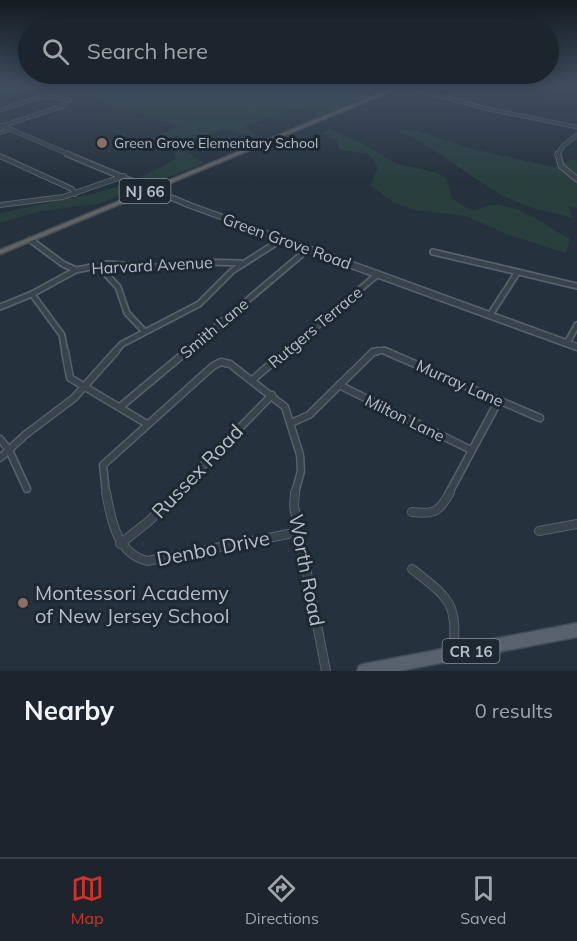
<!DOCTYPE html>
<html lang="en">
<head>
<meta charset="utf-8">
<style>
	:root { --surface:#1c252d; --page:#293139; --text:#f1f3f6; --muted:#a0a5aa; --line:#3a4249; --accent:#d93025 }
	body { margin:0; font-family:Mulish,sans-serif; background:var(--page); color:var(--text) }
	.list { margin:0; padding:0; list-style:none }
	h2 { display:flex; justify-content:space-between; align-items:center; height:78px; margin:0; padding:0 24px; font-size:26px }
	h2 small { font-size:20px; font-weight:400; color:var(--muted) }
	.icon { flex:none; width:33px; height:33px; fill:none; stroke:currentColor; stroke-width:2; stroke-linecap:round; stroke-linejoin:round }
	.map { position:relative; flex:none; width:577px; height:671px; overflow:hidden }
	.search { position:absolute; background:var(--surface); box-shadow:0 3px 15px #0003; left:18px; right:18px; top:18px; height:66px; display:flex; align-items:center; gap:15px; box-sizing:border-box; padding:0 21px; border-radius:33px; color:var(--muted); font-size:22px }
	.sheet { height:186px; background:var(--surface) }
	nav { display:flex; justify-content:space-around; align-items:center; box-sizing:border-box; height:84px; border-top:2px solid var(--line); background:var(--surface); font-size:16px; color:var(--muted) }
	nav a { display:grid; justify-items:center; gap:3px }
	nav .on { color:var(--accent) }
	.map>svg:first-child { display:block }
	.green { fill:#283f3e }
	.lines { fill:none; stroke-linecap:round; stroke-linejoin:round }
	.minor-far4-casing { stroke:#57616a; stroke-width:4.5 }
	.minor-far3-casing { stroke:#57616a; stroke-width:6 }
	.minor-far2-casing { stroke:#57616a; stroke-width:8 }
	.minor-far1-casing { stroke:#57616a; stroke-width:9 }
	.minor-casing { stroke:#57616a; stroke-width:10 }
	.tertiary-far2-casing { stroke:#57616a; stroke-width:5 }
	.tertiary-far1-casing { stroke:#57616a; stroke-width:7 }
	.tertiary-casing { stroke:#57616a; stroke-width:9 }
	.primary-casing { stroke:#424c55; stroke-width:3 }
	.trunk-casing { stroke:#444e57; stroke-width:3 }
	.minor-far4 { stroke:#39434c; stroke-width:3 }
	.minor-far3 { stroke:#39434c; stroke-width:4 }
	.minor-far2 { stroke:#39434c; stroke-width:4.5 }
	.minor-far1 { stroke:#39434c; stroke-width:6 }
	.minor { stroke:#39434c; stroke-width:8 }
	.tertiary-far2 { stroke:#39434c; stroke-width:4 }
	.tertiary-far1 { stroke:#39434c; stroke-width:4.5 }
	.tertiary { stroke:#39434c; stroke-width:6 }
	.primary { fill:#57626c; fill-rule:evenodd }
	.trunk { fill:#646361; fill-rule:evenodd }
	.education-dot { fill:#8d6e63; stroke:#1e2831; stroke-width:2 }
	.labels { text-anchor:middle; dominant-baseline:central; stroke-width:6; stroke-linejoin:round; paint-order:stroke }
	.far-poi-label { font-size:14px; fill:#b5bec8; stroke:#1e2831; text-anchor:start }
	.shield { fill:#1e2831; stroke:#88919b; stroke-width:1.5 }
	.shield-label { font-size:15px; font-weight:bold; fill:#b5bec8 }
	.street-label { font-size:16px; fill:#b5bec8; stroke:#1e2831 }
	.near-street-label { font-size:20px; fill:#b5bec8; stroke:#1e2831 }
	.near-poi-label { font-size:20px; fill:#b5bec8; stroke:#1e2831; text-anchor:start }
</style>
</head>
<body>
<div class="map">
<svg width="577" height="671" viewBox="0 0 577 671">
	<rect width="100%" height="100%" fill="#25313c"/>
	<path class="green" d="M0,86H51L0,100Z
		M68,86H372L370,87L379,91L322,115L296,109L245,126L262,139L222,129L183,150L205,163L98,204L41,211L0,223V213L92,194L130,183L176,159L171,143L180,138L177,135L161,141L151,138L179,126L104,102Z
		M329,129L360,142L397,164L438,173L447,179L452,198L471,211C479,209 490,204 498,205C529,209 544,226 570,239L566,253L512,236L465,216L414,210L394,203L370,185L378,168L368,154L340,150L336,140L321,133Z
		M396,130L418,131L473,149L553,167L572,159L577,161V208L568,206L573,218C548,212 522,207 498,193C462,172 436,147 396,130Z"/>
	<g class="lines">
		<g class="minor-far4-casing">
			<path id="minor-far4" d="M404,86L488,109L577,127
				M0,110L44,96L70,100L63,106L2,126
				M0,133L11,129"/>
		</g>
		<g class="minor-far3-casing">
			<path id="minor-far3" d="M0,156L72,189L75,194
				M0,205L63,197L124,176
				M30,239L34,242
				M276,242L281,239"/>
		</g>
		<g class="minor-far2-casing">
			<path id="minor-far2" d="M32,241L63,264L76,270
				M433,252L577,286
				M107,264L105,273L118,287L127,313L144,331
				M32,294L62,335L65,353
				M0,307L32,294L76,270L107,264L157,267L200,262L241,263
				M490,315L517,273
				M567,343L577,325
				M114,353L122,344L199,304L232,271L279,241
				M185,353L308,249
				M285,353L378,274
				M372,353L383,350L389,353"/>
		</g>
		<g class="minor-far1-casing">
			<path id="minor-far1" d="M65,351L70,378L147,424
				M385,351L540,418
				M252,380L286,351
				M339,385L471,450
				M120,407L187,351
				M291,423L309,415L373,352L378,351
				M0,439L9,450L27,489
				M0,458L25,435L74,398L116,351
				M106,493L103,465L213,366L221,362L230,364L285,407L300,455L301,471L295,493
				M176,493L272,395
				M449,493L499,400"/>
		</g>
		<g class="minor-casing">
			<path id="minor" d="M106,492C111,519 116,553 147,561L299,532
				M295,492L294,506L326,671
				M412,512C435,515 440,511 450,492
				M539,531L577,524
				M120,544L149,521L178,492
				M412,569C450,599 458,603 453,653"/>
		</g>
		<g class="tertiary-far2-casing">
			<path id="tertiary-far2" d="M0,125L71,155
				M557,155L563,146L577,135"/>
		</g>
		<g class="tertiary-far1-casing">
			<path id="tertiary-far1" d="M67,154L189,205L290,242
				M558,154L561,166L577,179"/>
		</g>
		<g class="tertiary-casing">
			<path id="tertiary" d="M286,241L577,347"/>
		</g>
		<g class="primary-casing">
			<path id="primary" d="M577,623V637L399,671H357L359,666L364,664Z"/>
		</g>
		<g class="trunk-casing">
			<path id="trunk" d="M398,86H403L0,254V250Z"/>
		</g>
		<use href="#minor-far4" class="minor-far4"/>
		<use href="#minor-far3" class="minor-far3"/>
		<use href="#minor-far2" class="minor-far2"/>
		<use href="#minor-far1" class="minor-far1"/>
		<use href="#minor" class="minor"/>
		<use href="#tertiary-far2" class="tertiary-far2"/>
		<use href="#tertiary-far1" class="tertiary-far1"/>
		<use href="#tertiary" class="tertiary"/>
		<use href="#primary" class="primary"/>
		<use href="#trunk" class="trunk"/>
	</g>
	<linearGradient id="sky" x2="0" y2="1"><stop stop-color="#141b21"/><stop offset="0.48" stop-color="#404e61"/><stop offset="1" stop-color="#404e61" stop-opacity="0"/></linearGradient>
	<rect width="577" height="180" fill="url(#sky)"/>
	<g class="education-dot">
		<circle cx="102" cy="143" r="6"/>
		<circle cx="23" cy="603" r="6"/>
	</g>
	<g class="labels">
		<g class="far-poi-label">
			<text x="114" y="143">Green Grove Elementary School</text>
		</g>
		<g class="shield">
			<rect x="119.5" y="179" width="51" height="24" rx="4.5"/>
			<rect x="442.5" y="639" width="57" height="24" rx="4.5"/>
		</g>
		<g class="shield-label">
			<text x="145" y="191">NJ 66</text>
			<text x="471" y="651">CR 16</text>
		</g>
		<g class="street-label">
			<text transform="translate(287 241) rotate(20)">Green Grove Road</text>
			<text transform="translate(152 265) rotate(-3)">Harvard Avenue</text>
			<text transform="translate(315 327) rotate(-40)">Rutgers Terrace</text>
			<text transform="translate(214 328) rotate(-40)">Smith Lane</text>
			<text transform="translate(460 383) rotate(24)">Murray Lane</text>
			<text transform="translate(405 418) rotate(26)">Milton Lane</text>
		</g>
		<g class="near-street-label">
			<text transform="translate(197 471) rotate(-46)">Russex Road</text>
			<text transform="translate(213 548) rotate(-11)">Denbo Drive</text>
			<text transform="translate(307 570) rotate(79)">Worth Road</text>
		</g>
		<g class="near-poi-label">
			<text x="35" y="592">Montessori Academy<tspan x="35" dy="23">of New Jersey School</tspan></text>
		</g>
	</g>
</svg>
<div class="search"><svg class="icon" aria-label="search" viewBox="0 0 24 24"><circle cx="10" cy="10" r="6"/><path d="M15 15l6 6"/></svg>Search here</div>
</div>
<section class="sheet">
<h2>Nearby<small>0 results</small></h2>
<ul class="list">
</ul>
</section>
<nav>
<a class="on"><svg class="icon" aria-label="map" viewBox="0 0 24 24"><path d="M3 6l6-2 6 2 6-2v14l-6 2-6-2-6 2zM9 4v14M15 6v14"/></svg>Map</a>
<a><svg class="icon" aria-label="directions" viewBox="0 0 24 24"><path d="M12 3l9 9-9 9-9-9zM9 14v-3h6M13 9l2 2-2 2"/></svg>Directions</a>
<a><svg class="icon" aria-label="saved" viewBox="0 0 24 24"><path d="M7 4h10v16l-5-4-5 4z"/></svg>Saved</a>
</nav>
</body>
</html>
